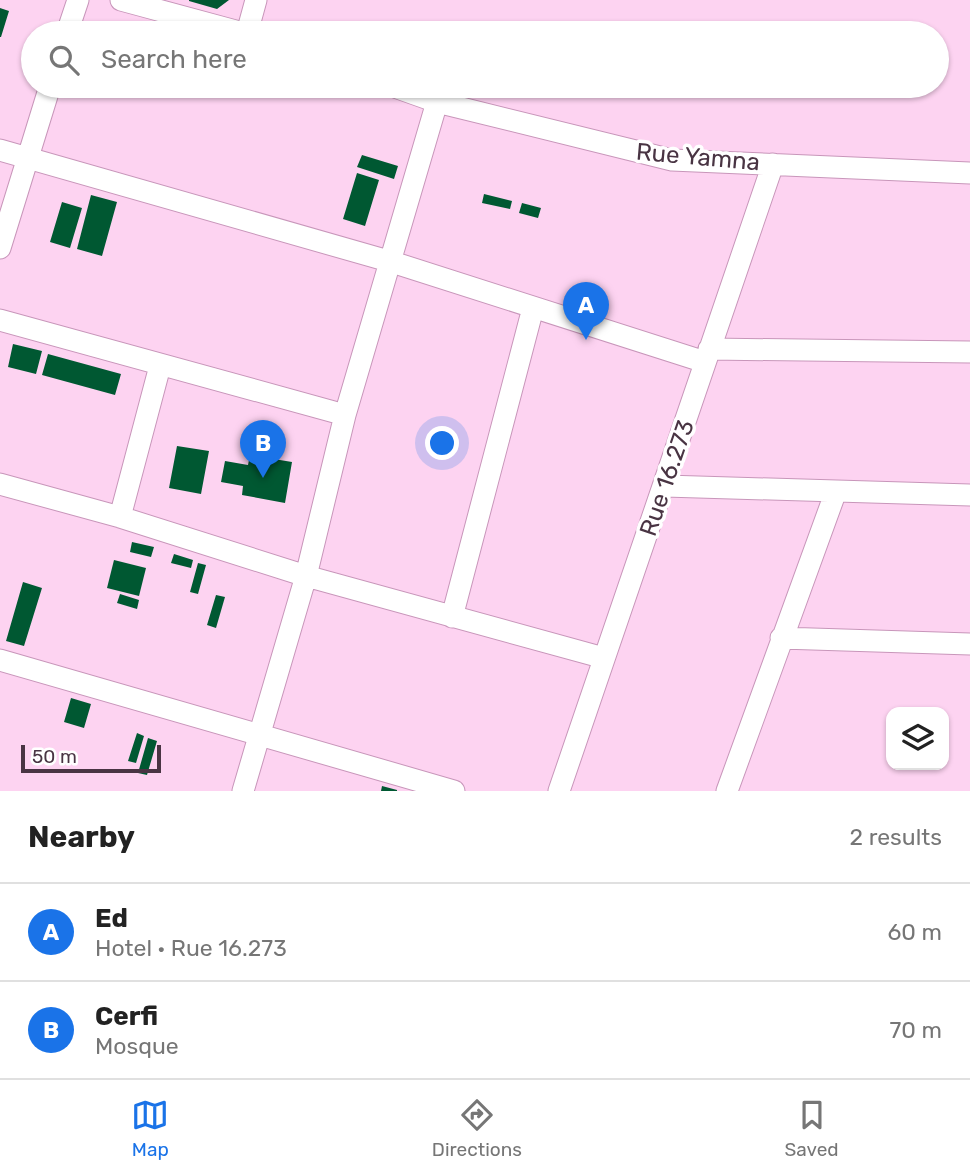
<!DOCTYPE html>
<html lang="en">
<head>
<meta charset="utf-8">
<style>
	:root { --surface:#fff; --page:#f2f2f2; --text:#222; --muted:#767676; --line:#e0e0e0; --accent:#1a73e8 }
	body { margin:0; font-family:Rubik,sans-serif; background:var(--page); color:var(--text) }
	.controls { position:absolute; right:21px; bottom:21px; display:grid; overflow:hidden; border-radius:14px; box-shadow:0 2px 5px #0004 }
	.controls button { width:63px; height:63px; display:grid; place-items:center; padding:0; border:0; border-bottom:2px solid var(--line); background:var(--surface); color:var(--text); font:35px sans-serif }
	.scale { position:absolute; left:21px; bottom:18px; width:140px; box-sizing:border-box; padding-left:7px; border:4px solid #493443; border-top:0; font-size:19px; line-height:24px; white-space:nowrap; color:#493443; -webkit-text-stroke:5px #fff; paint-order:stroke }
	.you { position:absolute; left:443px; top:444px; width:24px; height:24px; margin:-18px; border:5px solid #fff; border-radius:50%; background:#1a73e8; box-shadow:0 0 0 10px #1a73e833 }
	.badge { display:grid; place-items:center; width:46px; height:46px; border-radius:50%; background:var(--accent); color:#fff; font-size:23px; font-weight:700 }
	.pin { position:absolute; translate:-50% -58px; filter:drop-shadow(0 2px 4px #0008) }
	.pin::after { content:''; position:absolute; top:37px; width:24px; height:21px; background:inherit; clip-path:polygon(0 0,100% 0,50% 100%) }
	.list { margin:0; padding:0; list-style:none }
	h2 { display:flex; justify-content:space-between; align-items:center; height:91px; margin:0; padding:0 28px; font-size:30px }
	h2 small { font-size:23px; font-weight:400; color:var(--muted) }
	.list li { display:grid; grid-template-columns:46px 1fr auto; gap:21px; align-items:center; box-sizing:border-box; height:98px; padding:0 28px; border-top:2px solid var(--line) }
	.list b { display:block; font-size:26px; white-space:nowrap }
	.list p { margin:0; font-size:23px; white-space:nowrap; color:var(--muted) }
	.list em { font-size:23px; font-style:normal; color:var(--muted) }
	.icon { flex:none; width:38px; height:38px; fill:none; stroke:currentColor; stroke-width:2; stroke-linecap:round; stroke-linejoin:round }
	.map { position:relative; flex:none; width:970px; height:791px; overflow:hidden }
	.search { position:absolute; background:var(--surface); box-shadow:0 2px 5px #0004; left:21px; right:21px; top:21px; height:77px; display:flex; align-items:center; gap:18px; box-sizing:border-box; padding:0 24px; border-radius:38px; color:var(--muted); font-size:26px }
	.sheet { height:287px; background:var(--surface) }
	nav { display:flex; justify-content:space-around; align-items:center; box-sizing:border-box; height:98px; border-top:2px solid var(--line); background:var(--surface); font-size:19px; color:var(--muted) }
	nav a { display:grid; justify-items:center; gap:4px }
	nav .on { color:var(--accent) }
	.map>svg:first-child { display:block }
	.building { fill:#005832 }
	.lines { fill:none; stroke-linecap:round; stroke-linejoin:round }
	.minor-casing { stroke:#c896ba; stroke-width:23 }
	.minor { stroke:#fff; stroke-width:21 }
	.labels { text-anchor:middle; dominant-baseline:central; stroke-width:7; stroke-linejoin:round; paint-order:stroke }
	.street-label { font-size:24px; fill:#493443; stroke:#fff }
</style>
</head>
<body>
<div class="map">
<svg width="970" height="791" viewBox="0 0 970 791">
	<rect width="100%" height="100%" fill="#fdd3f1"/>
	<path class="building" d="M229,0L217,9L189,1V0Z
		M0,8L9,11L1,37H0Z
		M362,155L398,166L394,179L357,167Z
		M357,173L379,180L365,226L343,219Z
		M484,194L512,201L510,209L482,203Z
		M91,195L117,202L102,256L77,249Z
		M62,202L82,208L70,248L50,242Z
		M522,203L541,208L538,218L519,213Z
		M13,344L42,351L36,374L8,367Z
		M48,354L121,374L115,395L42,375Z
		M177,446L209,451L201,494L169,488Z
		M250,455L292,462L285,503L242,495L243,486L221,482L225,461L248,465Z
		M132,542L154,547L151,557L130,552Z
		M174,554L193,560L191,568L171,563Z
		M114,560L146,568L139,596L107,588Z
		M198,563L206,565L198,594L190,592Z
		M23,582L42,588L24,646L6,641Z
		M120,594L139,600L137,609L117,603Z
		M216,595L225,597L216,628L207,625Z
		M71,698L91,704L84,728L64,722Z
		M137,733L144,736L136,763L128,761Z
		M148,738L157,741L147,775L138,773Z
		M382,786L397,790V791H381Z"/>
	<g class="lines">
		<g class="minor-casing">
			<path id="minor" d="M121,0L243,33
				M67,33L78,0
				M247,33L256,0
				M392,86L437,102L672,160L970,173
				M0,150L392,262L705,362
				M0,248L50,86
				M0,320L345,415
				M709,349L970,352
				M0,484L120,517L306,576L604,658
				M665,486L970,495
				M120,517L160,366
				M452,617L533,308
				M781,638L970,644
				M0,660L454,791
				M243,791L306,576L345,415L437,102
				M559,791L773,164
				M727,791L836,491"/>
		</g>
		<use href="#minor" class="minor"/>
	</g>
	<g class="labels">
		<g class="street-label">
			<text transform="translate(698 157) rotate(5)">Rue Yamna</text>
			<text transform="translate(667 478) rotate(-71)">Rue 16.273</text>
		</g>
	</g>
</svg>
<div class="controls">
<button><svg class="icon" aria-label="layers" viewBox="0 0 24 24"><path d="M12 4l9 5-9 5-9-5zM3 14l9 5 9-5"/></svg></button>
</div>
<div class="scale">50 m</div>
<div class="you"></div>
<div class="pin badge" style="left:586px;top:340px">A</div>
<div class="pin badge" style="left:263px;top:478px">B</div>
<div class="search"><svg class="icon" aria-label="search" viewBox="0 0 24 24"><circle cx="10" cy="10" r="6"/><path d="M15 15l6 6"/></svg>Search here</div>
</div>
<section class="sheet">
<h2>Nearby<small>2 results</small></h2>
<ul class="list">
<li><span class="badge">A</span><div><b>Ed</b><p>Hotel · Rue 16.273</p></div><em>60 m</em></li>
<li><span class="badge">B</span><div><b>Cerfi</b><p>Mosque</p></div><em>70 m</em></li>
</ul>
</section>
<nav>
<a class="on"><svg class="icon" aria-label="map" viewBox="0 0 24 24"><path d="M3 6l6-2 6 2 6-2v14l-6 2-6-2-6 2zM9 4v14M15 6v14"/></svg>Map</a>
<a><svg class="icon" aria-label="directions" viewBox="0 0 24 24"><path d="M12 3l9 9-9 9-9-9zM9 14v-3h6M13 9l2 2-2 2"/></svg>Directions</a>
<a><svg class="icon" aria-label="saved" viewBox="0 0 24 24"><path d="M7 4h10v16l-5-4-5 4z"/></svg>Saved</a>
</nav>
</body>
</html>
